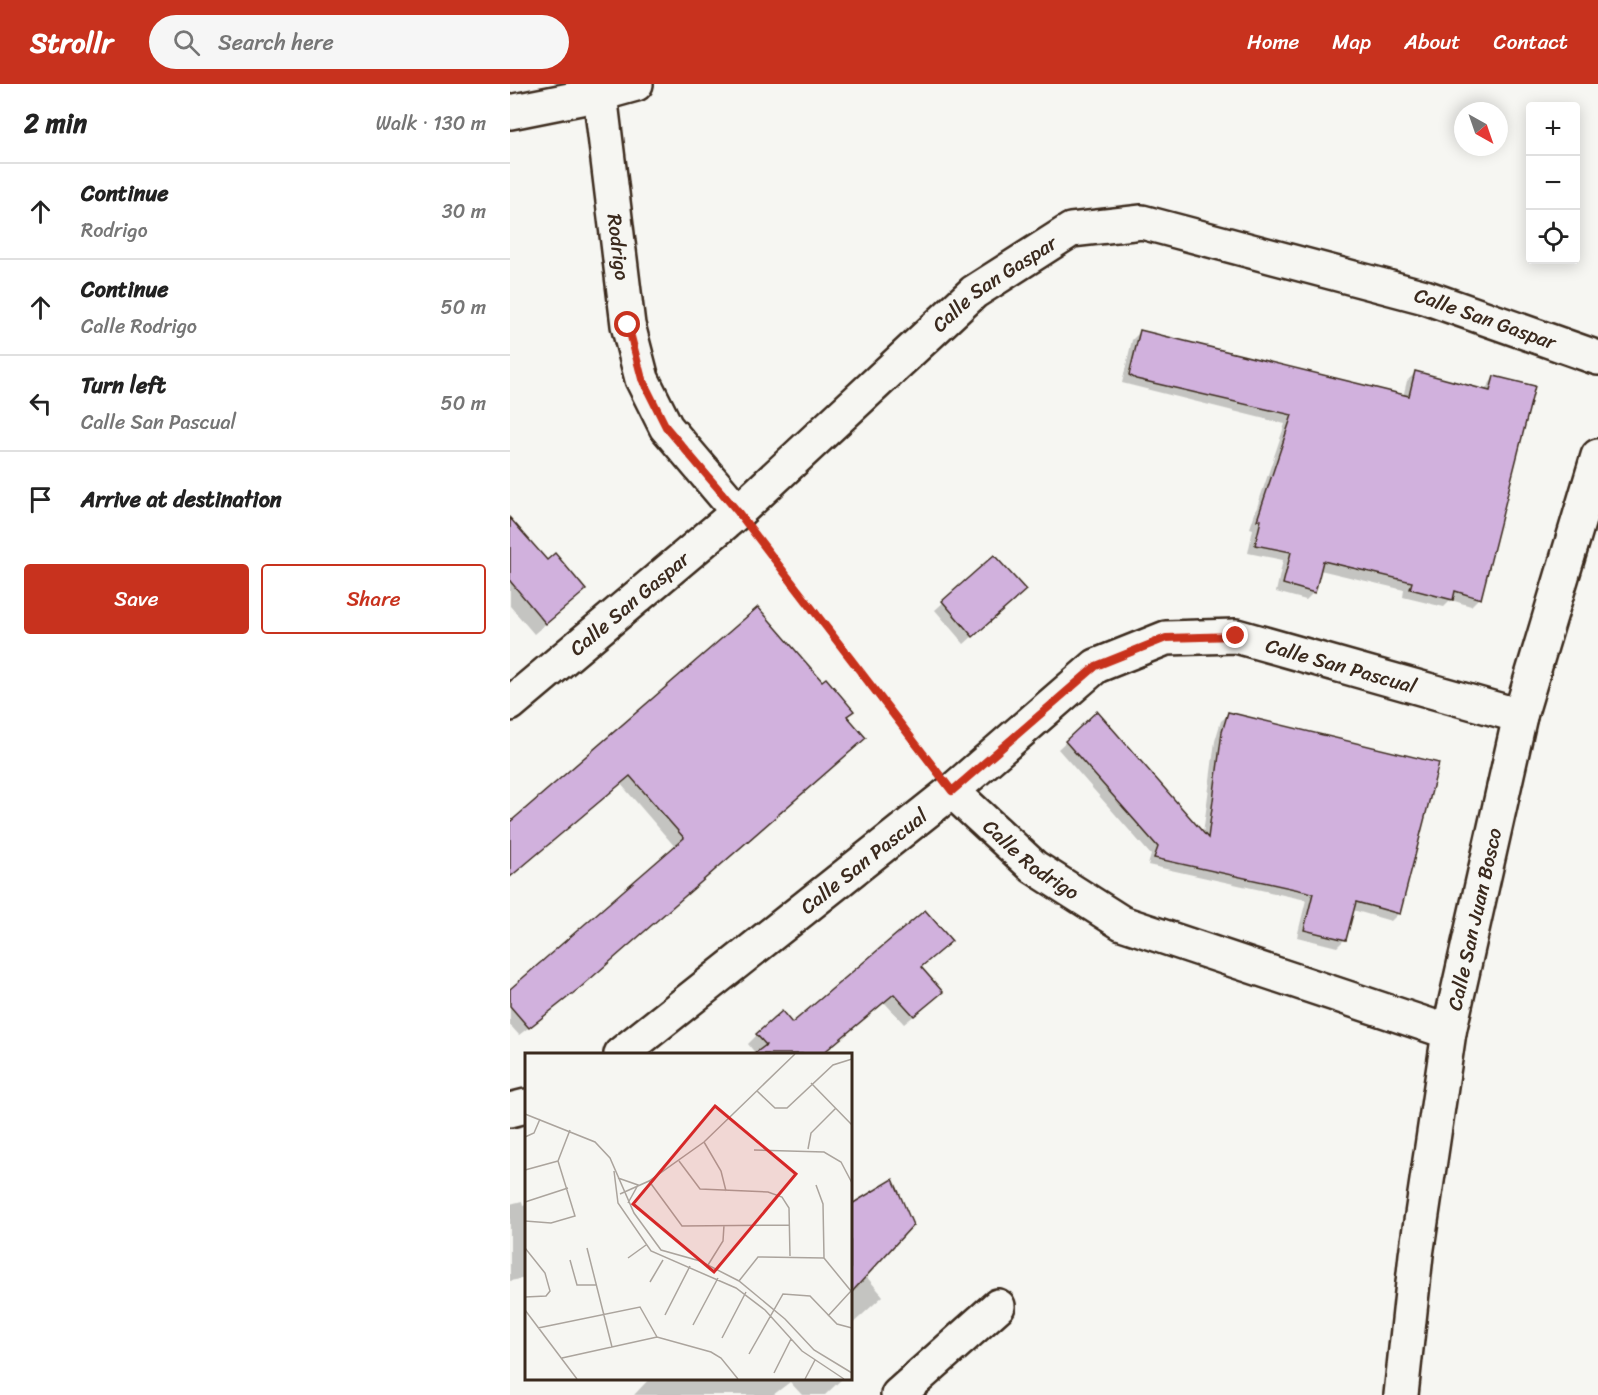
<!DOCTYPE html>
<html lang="en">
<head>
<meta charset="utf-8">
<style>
	:root { --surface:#fff; --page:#f6f6f6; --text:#222; --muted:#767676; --line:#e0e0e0; --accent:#c8321e }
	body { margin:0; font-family:Sriracha,sans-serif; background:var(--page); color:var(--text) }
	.controls { position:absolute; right:18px; top:18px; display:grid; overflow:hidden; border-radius:6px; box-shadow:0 3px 15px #0003 }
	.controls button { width:54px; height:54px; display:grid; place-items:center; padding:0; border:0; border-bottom:2px solid var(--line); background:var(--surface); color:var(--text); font:30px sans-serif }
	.compass { position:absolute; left:944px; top:18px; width:54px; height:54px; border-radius:50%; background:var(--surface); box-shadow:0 3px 15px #0003; rotate:140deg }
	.stop { position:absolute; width:18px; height:18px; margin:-14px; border:4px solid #c8321e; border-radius:50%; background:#fff }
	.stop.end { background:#c8321e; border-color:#fff; box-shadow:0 2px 6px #0008 }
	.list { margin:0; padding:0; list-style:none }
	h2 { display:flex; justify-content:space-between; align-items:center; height:78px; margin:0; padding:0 24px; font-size:26px }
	h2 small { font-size:20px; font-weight:400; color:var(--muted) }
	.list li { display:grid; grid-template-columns:39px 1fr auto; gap:18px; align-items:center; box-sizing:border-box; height:96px; padding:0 24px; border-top:2px solid var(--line) }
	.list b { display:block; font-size:22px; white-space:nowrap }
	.list p { margin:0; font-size:20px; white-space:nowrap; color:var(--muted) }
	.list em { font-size:20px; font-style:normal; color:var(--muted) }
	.actions { display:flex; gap:12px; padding:18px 24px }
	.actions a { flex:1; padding:14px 0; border:2px solid var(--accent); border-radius:6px; text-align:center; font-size:21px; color:var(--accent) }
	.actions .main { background:var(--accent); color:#fff }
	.icon { flex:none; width:33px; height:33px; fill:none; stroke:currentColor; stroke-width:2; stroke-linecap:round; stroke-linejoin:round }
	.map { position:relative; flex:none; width:1088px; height:1311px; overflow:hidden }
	header { display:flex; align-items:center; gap:36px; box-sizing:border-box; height:84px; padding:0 30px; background:var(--accent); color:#fff }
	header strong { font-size:28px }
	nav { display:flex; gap:33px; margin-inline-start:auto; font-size:21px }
	.search { width:420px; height:54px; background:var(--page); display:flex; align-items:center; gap:15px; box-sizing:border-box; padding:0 21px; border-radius:33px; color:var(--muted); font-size:22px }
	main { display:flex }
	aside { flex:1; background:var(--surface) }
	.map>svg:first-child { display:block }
	.shadow { fill:#0003 }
	.building { fill:#d1b1dd; stroke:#3b2a1e; stroke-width:1.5 }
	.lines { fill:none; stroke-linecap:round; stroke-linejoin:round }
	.minor-casing { stroke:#3b2a1e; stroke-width:38 }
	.path { stroke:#3b2a1e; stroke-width:4; stroke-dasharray:1.5 4.5; stroke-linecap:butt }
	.minor { stroke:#f6f6f2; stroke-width:33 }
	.route { stroke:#c8321e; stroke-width:8 }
	.labels { text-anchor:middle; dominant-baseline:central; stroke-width:6; stroke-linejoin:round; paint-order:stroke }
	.street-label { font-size:20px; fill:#3b2a1e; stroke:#f6f6f2 }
	.inset-road { fill:none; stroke:#aba49d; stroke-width:1.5 }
	.view { fill:#d62828; fill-opacity:0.15; stroke:#d62828; stroke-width:3 }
	.inset-edge { fill:none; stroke:#3b2a1e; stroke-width:3 }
</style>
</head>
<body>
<header>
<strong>Strollr</strong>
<div class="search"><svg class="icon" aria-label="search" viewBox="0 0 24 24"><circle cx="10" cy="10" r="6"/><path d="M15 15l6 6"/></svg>Search here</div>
<nav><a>Home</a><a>Map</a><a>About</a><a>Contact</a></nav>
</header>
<main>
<aside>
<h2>2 min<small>Walk · 130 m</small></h2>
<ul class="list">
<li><svg class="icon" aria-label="ahead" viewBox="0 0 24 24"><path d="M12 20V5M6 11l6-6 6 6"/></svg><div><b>Continue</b><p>Rodrigo</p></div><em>30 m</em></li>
<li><svg class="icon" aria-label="ahead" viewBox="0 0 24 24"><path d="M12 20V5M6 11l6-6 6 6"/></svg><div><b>Continue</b><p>Calle Rodrigo</p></div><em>50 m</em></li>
<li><svg class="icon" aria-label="left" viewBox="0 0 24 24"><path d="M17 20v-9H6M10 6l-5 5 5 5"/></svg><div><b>Turn left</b><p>Calle San Pascual</p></div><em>50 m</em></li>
<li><svg class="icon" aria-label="arrive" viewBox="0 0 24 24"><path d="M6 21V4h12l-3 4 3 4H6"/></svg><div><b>Arrive at destination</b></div></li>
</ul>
<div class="actions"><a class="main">Save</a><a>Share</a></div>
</aside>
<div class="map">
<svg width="1088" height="1311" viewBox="0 0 1088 1311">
	<rect width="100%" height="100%" fill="#f6f6f2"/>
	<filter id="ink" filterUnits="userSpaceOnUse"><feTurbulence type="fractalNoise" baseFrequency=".0167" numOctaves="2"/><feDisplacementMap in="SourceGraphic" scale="12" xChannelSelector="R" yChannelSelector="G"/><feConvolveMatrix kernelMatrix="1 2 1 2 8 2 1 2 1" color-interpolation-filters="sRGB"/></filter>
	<g filter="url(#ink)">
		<path class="shadow" d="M630,248L893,313L897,297L906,288L974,307L984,293L969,514L961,522L941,516L934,523L893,513L894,506L810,486L804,508L796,516L766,508L773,476L738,469L743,445L740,444L775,340L612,299L622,256Z
			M0,436L62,517L24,550L0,522Z
			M484,473L507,513L454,560L425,526Z
			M312,600L60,912L9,951L0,941V906L166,764L110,699L0,794V740Z
			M587,629L693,750L705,657L711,637L719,630L889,829L881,837L843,826L835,855L827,863L787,853L796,816L638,781L641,771L548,665Z
			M410,884L422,917L394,940L374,918L311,970H246L238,960L247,951L282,941Z
			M12,1117L13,1122L16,1121V1194L0,1197V1120Z
			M340,1138L355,1191L373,1212L340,1242Z
			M140,1294H333L315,1311H292L280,1298L263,1311H124Z"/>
		<path class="building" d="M630,246L899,312L905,287L980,307L984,292L1025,302L971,515L945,507L943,516L900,505L902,498L813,477L805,509L773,500L781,468L745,461L751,436H747L782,331L626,295L619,291Z
			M0,434L37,476L45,469L76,506L36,540L0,497Z
			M484,471L516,506L463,553L432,517Z
			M248,523L312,597L316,594L344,627L337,632L356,654L71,903L19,944L0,922V905L174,754L120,692L0,793V738Z
			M587,627L698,754L712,648L718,628L929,679L890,830L846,818L836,856L794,846L803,809L644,774L648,763L555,657Z
			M415,826L442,857L411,883L433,908L404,932L384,910L312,970H244L256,961L246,950L272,927L282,939Z
			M383,1095L403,1141L340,1210V1121Z"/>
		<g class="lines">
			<g class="minor-casing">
				<g id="minor">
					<path id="s1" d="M90,10L118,241L132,295L156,343L228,428"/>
					<path d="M0,28L90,10L126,0"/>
					<path id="s2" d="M0,620L228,428L464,208L561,146L632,138L915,213L1088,274"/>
					<path id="s3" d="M442,707L524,783L612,839L939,948"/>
					<path id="s4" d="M111,970L442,707L586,582L656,554L726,552L1010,632"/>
					<path d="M0,1026L16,1022"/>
					<path d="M388,1311L488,1222"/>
					<path id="s5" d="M891,1311L906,1171L939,948L1010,632L1088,372"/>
				</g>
			</g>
			<path class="path" d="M252,460L417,675"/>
			<use href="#minor" class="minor"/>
		</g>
	</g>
	<g class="lines" filter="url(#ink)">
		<path class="route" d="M118,241L132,295L156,343L228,428L442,707L586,582L656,554L726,552"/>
	</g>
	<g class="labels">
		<g class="street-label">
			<text stroke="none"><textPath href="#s1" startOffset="154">Rodrigo</textPath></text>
			<text stroke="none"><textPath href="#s2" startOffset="642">Calle San Gaspar</textPath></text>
			<text stroke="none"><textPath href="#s2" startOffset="1164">Calle San Gaspar</textPath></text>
			<text stroke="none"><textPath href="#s2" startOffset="156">Calle San Gaspar</textPath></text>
			<text stroke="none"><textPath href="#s4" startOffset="868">Calle San Pascual</textPath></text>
			<text stroke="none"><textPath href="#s3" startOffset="105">Calle Rodrigo</textPath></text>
			<text stroke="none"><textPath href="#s4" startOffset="310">Calle San Pascual</textPath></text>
			<text stroke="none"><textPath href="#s5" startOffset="482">Calle San Juan Bosco</textPath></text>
		</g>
	</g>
	<g transform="translate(15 969)">
		<rect width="327" height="327" fill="#f6f6f2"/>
		<path class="inset-road" d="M286,30L327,72M232,38L250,55H262L308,12L327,6M0,61L70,89L85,105L109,160L136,197L175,208L214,228L260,266L289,297L327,320M0,84L9,80L15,66M179,89L196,118L201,138M283,96L286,80L311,55M229,97L299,99L316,109L327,130M33,108L45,77M154,108L175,136L243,139L257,144L264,155L265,203M0,117L33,108M89,118L93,150L126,198L211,235L240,257L277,298L319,326M93,125L113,132L103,150M124,128L157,173L265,172M291,132L298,151L299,205M95,141L124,128L179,89L270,1M0,149L43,135M0,168L26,170L50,163L33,108M0,195L20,220L25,238L21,243L0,244M62,195L87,294M103,205L121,192M299,205L326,238L303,263M45,207L52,232H72M183,212L198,188L199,172M214,228L233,204L299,205M125,229L138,207M0,257L52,326M140,262L165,213M168,272L193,225M13,275L115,254L132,284M197,285L221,239M224,301L258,241L285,243L312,271L327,275M37,305L132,284L186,299L196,305L213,326M249,320L266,286M280,326L290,307"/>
		<path class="view" d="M190,53L271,121L189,219L108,151Z"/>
		<rect width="327" height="327" class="inset-edge"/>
	</g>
</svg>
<div class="controls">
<button>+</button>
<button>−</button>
<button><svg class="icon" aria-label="locate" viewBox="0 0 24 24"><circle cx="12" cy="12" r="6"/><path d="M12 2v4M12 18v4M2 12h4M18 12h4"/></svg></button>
</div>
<svg class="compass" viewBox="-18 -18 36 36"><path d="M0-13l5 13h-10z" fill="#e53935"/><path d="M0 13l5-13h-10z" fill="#767676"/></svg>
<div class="stop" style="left:118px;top:241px"></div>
<div class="stop end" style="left:726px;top:552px"></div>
</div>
</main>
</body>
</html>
